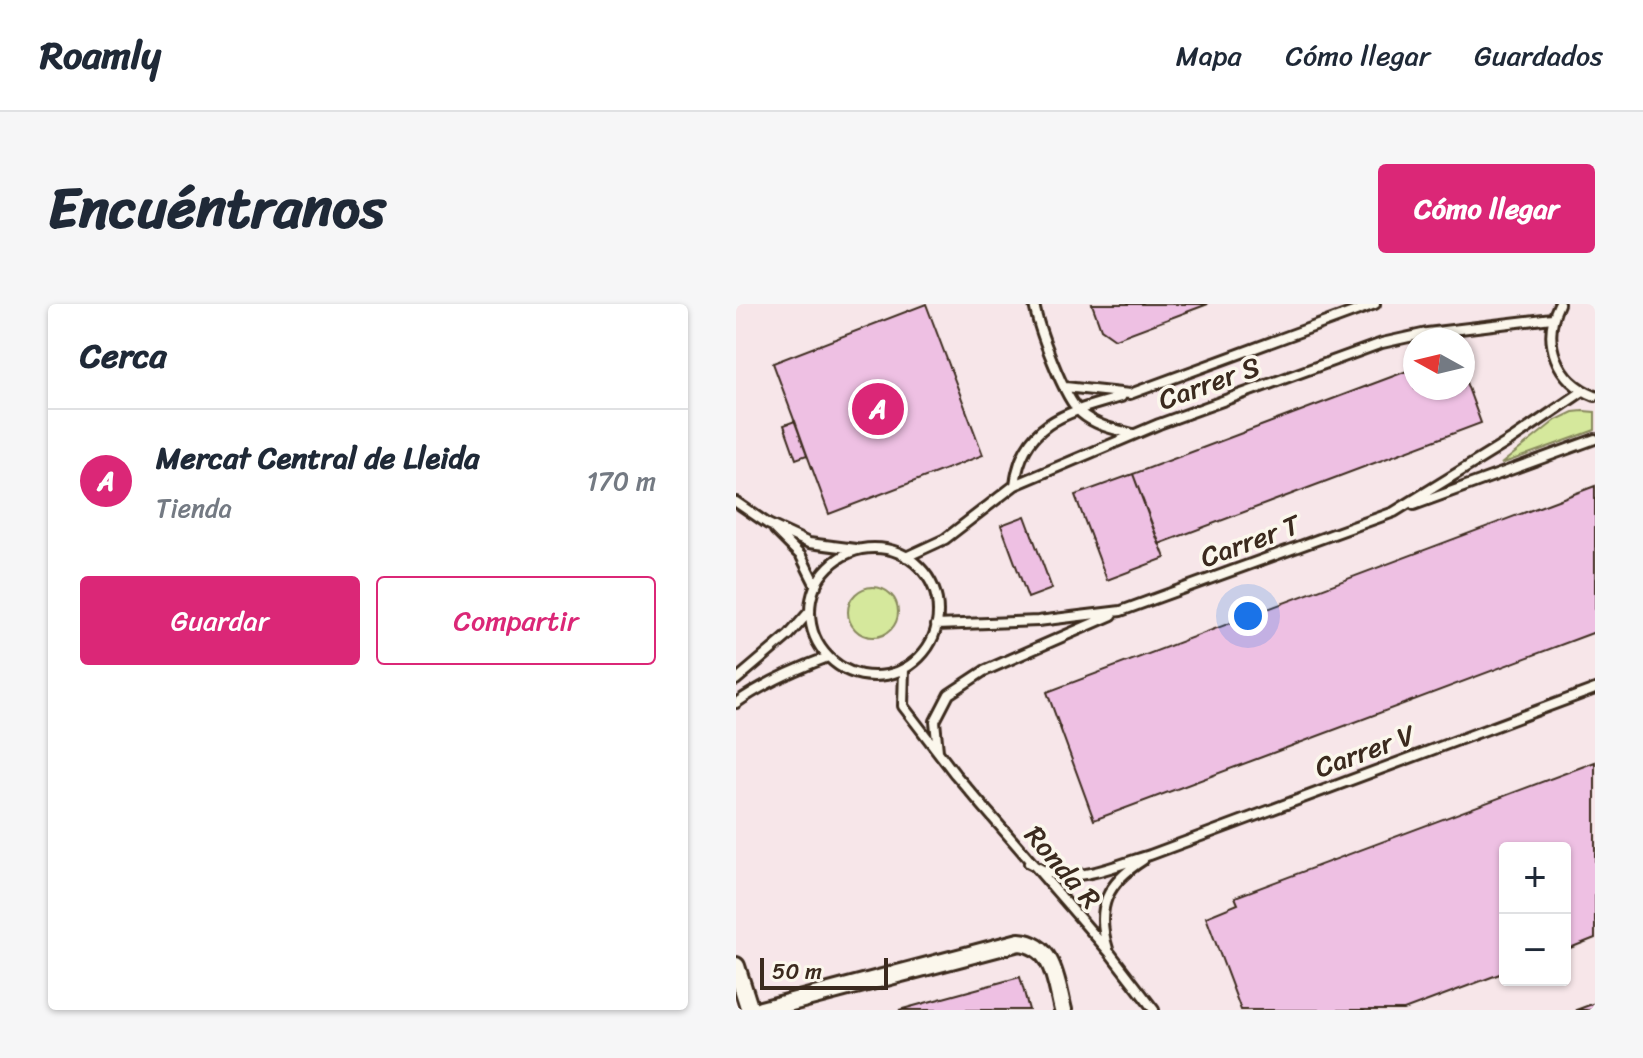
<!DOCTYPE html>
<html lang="es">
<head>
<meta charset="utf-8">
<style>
	:root { --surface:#fff; --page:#f6f6f7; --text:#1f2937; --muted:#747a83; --line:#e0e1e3; --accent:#db2777 }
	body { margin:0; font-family:Sriracha,sans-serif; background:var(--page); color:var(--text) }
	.controls { position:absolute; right:24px; bottom:24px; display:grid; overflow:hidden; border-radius:8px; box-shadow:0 2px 6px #0004 }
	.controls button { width:72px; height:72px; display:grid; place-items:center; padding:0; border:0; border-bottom:2px solid var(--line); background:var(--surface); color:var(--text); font:40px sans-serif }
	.compass { position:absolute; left:667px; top:24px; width:72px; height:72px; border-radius:50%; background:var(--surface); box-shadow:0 2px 6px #0004; rotate:278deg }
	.scale { position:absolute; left:24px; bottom:20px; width:128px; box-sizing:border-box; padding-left:8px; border:4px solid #3b2a1e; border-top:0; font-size:22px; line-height:28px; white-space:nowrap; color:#3b2a1e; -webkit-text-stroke:6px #fbf7ec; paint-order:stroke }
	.you { position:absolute; left:512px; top:312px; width:28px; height:28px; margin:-20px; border:6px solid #fff; border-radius:50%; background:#1a73e8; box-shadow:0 0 0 12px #1a73e833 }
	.badge { display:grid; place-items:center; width:52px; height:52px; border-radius:50%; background:var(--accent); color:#fff; font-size:26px; font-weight:700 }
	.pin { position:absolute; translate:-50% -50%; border:4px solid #fff; box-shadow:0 2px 8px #0006 }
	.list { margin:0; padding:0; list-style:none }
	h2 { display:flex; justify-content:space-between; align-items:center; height:104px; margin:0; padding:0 32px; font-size:34px }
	h2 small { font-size:26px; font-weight:400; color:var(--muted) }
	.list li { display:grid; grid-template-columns:52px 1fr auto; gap:24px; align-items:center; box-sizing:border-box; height:144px; padding:0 32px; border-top:2px solid var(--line) }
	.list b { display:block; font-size:30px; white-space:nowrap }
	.list p { margin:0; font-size:26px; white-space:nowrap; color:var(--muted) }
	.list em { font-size:26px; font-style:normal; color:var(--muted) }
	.actions { display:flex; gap:16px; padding:24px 32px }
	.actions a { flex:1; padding:18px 0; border:2px solid var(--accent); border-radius:8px; text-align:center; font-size:28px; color:var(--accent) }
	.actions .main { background:var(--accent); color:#fff }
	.map { position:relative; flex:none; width:859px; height:706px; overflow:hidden; border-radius:8px }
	header { display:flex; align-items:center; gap:48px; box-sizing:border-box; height:112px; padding:0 40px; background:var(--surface); border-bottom:2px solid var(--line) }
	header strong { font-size:38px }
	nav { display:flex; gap:44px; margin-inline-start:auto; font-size:28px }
	.intro { display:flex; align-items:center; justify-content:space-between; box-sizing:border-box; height:192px; padding:0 48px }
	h1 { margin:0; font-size:56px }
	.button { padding:20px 36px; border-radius:8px; background:var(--accent); color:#fff; font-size:28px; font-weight:700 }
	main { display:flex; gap:48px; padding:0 48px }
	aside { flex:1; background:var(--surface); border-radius:8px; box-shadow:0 2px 6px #0004 }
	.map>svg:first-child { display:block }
	.green { fill:#d5e89c; stroke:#88895d; stroke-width:2 }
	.building { fill:#eec0e3; stroke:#3b2a1e; stroke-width:2 }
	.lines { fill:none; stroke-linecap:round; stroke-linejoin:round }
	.lane-casing { stroke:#3b2a1e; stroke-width:14 }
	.street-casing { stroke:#3b2a1e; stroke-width:22 }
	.lane { stroke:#fbf7ec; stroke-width:8 }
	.street { stroke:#fbf7ec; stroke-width:16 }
	.labels { text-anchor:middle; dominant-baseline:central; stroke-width:7; stroke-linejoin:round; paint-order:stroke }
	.street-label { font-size:28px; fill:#3b2a1e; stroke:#fbf7ec }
</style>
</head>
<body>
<header>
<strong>Roamly</strong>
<nav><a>Mapa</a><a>Cómo llegar</a><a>Guardados</a></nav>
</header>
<div class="intro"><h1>Encuéntranos</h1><a class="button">Cómo llegar</a></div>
<main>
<aside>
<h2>Cerca<small></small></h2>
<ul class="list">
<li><span class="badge">A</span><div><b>Mercat Central de Lleida</b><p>Tienda</p></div><em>170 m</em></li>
</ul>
<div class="actions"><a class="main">Guardar</a><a>Compartir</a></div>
</aside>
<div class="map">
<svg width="859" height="706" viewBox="0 0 859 706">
	<rect width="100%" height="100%" fill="#f7e6e9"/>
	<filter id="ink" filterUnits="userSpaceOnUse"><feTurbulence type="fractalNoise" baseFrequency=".0125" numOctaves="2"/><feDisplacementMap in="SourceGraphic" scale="16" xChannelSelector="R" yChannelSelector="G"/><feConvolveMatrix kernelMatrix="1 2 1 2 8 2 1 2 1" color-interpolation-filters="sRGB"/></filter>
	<g filter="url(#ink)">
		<path class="green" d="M847,107L859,108V126L765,160L820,116L837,108Z
			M112 308a25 25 0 1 1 50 0a25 25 0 1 1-50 0Z"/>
		<path class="building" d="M190,0L247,151L93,210L37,59Z
			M356,0H472L379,35L365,25Z
			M679,64V84H727V70L745,119L423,240L397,170Z
			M59,117L71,151L60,155L48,121Z
			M397,170L429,254L371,276L339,191Z
			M859,182V328L358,516L311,388Z
			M289,212L316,285L292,294L265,221Z
			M859,458V634L829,646V544H769V668L668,706H505L470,613L502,600L499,593Z
			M284,673L293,706H163Z
			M859,699V706H840Z"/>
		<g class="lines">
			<g class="lane-casing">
				<path id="lane" d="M298,0C302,23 328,95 345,109C360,122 378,125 397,130
					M823,0C805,37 820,77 859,92
					M329,83L394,90L639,0
					M279,181C286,118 332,108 385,93
					M0,198L32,220L73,239L120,245
					M678,201L859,135
					M39,226L65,252L80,282
					M74 308a64 64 0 1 1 128 0a64 64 0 1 1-128 0Z
					M170,253L209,235L279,181L423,120L646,39L691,29L816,14
					M200,321L302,317L385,307L658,208L775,136L847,87
					M168,365L167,402L219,470L374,649L418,706
					M0,376L53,331L74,307
					M0,399C28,379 60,365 92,353
					M202,447L199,417L213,390L248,367L376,311
					M293,559C303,564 312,570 322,571C352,575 386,559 414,551L859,385
					M372,645C359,603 371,579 407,556"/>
			</g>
			<g class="street-casing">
				<path id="street" d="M0,662L14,706
					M25,706L283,638C318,641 320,678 327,706"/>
			</g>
			<use href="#lane" class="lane"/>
			<use href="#street" class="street"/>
		</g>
	</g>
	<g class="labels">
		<g class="street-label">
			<text transform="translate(473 79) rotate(-20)">Carrer S</text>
			<text transform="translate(514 237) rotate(-20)">Carrer T</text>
			<text transform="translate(629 447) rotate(-20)">Carrer V</text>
			<text transform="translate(327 563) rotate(49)">Ronda R</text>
		</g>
	</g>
</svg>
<div class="controls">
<button>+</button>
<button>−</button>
</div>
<svg class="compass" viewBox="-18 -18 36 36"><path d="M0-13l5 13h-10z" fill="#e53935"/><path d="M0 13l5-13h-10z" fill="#747a83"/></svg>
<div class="scale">50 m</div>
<div class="you"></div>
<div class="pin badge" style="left:142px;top:105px">A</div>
</div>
</main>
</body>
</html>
